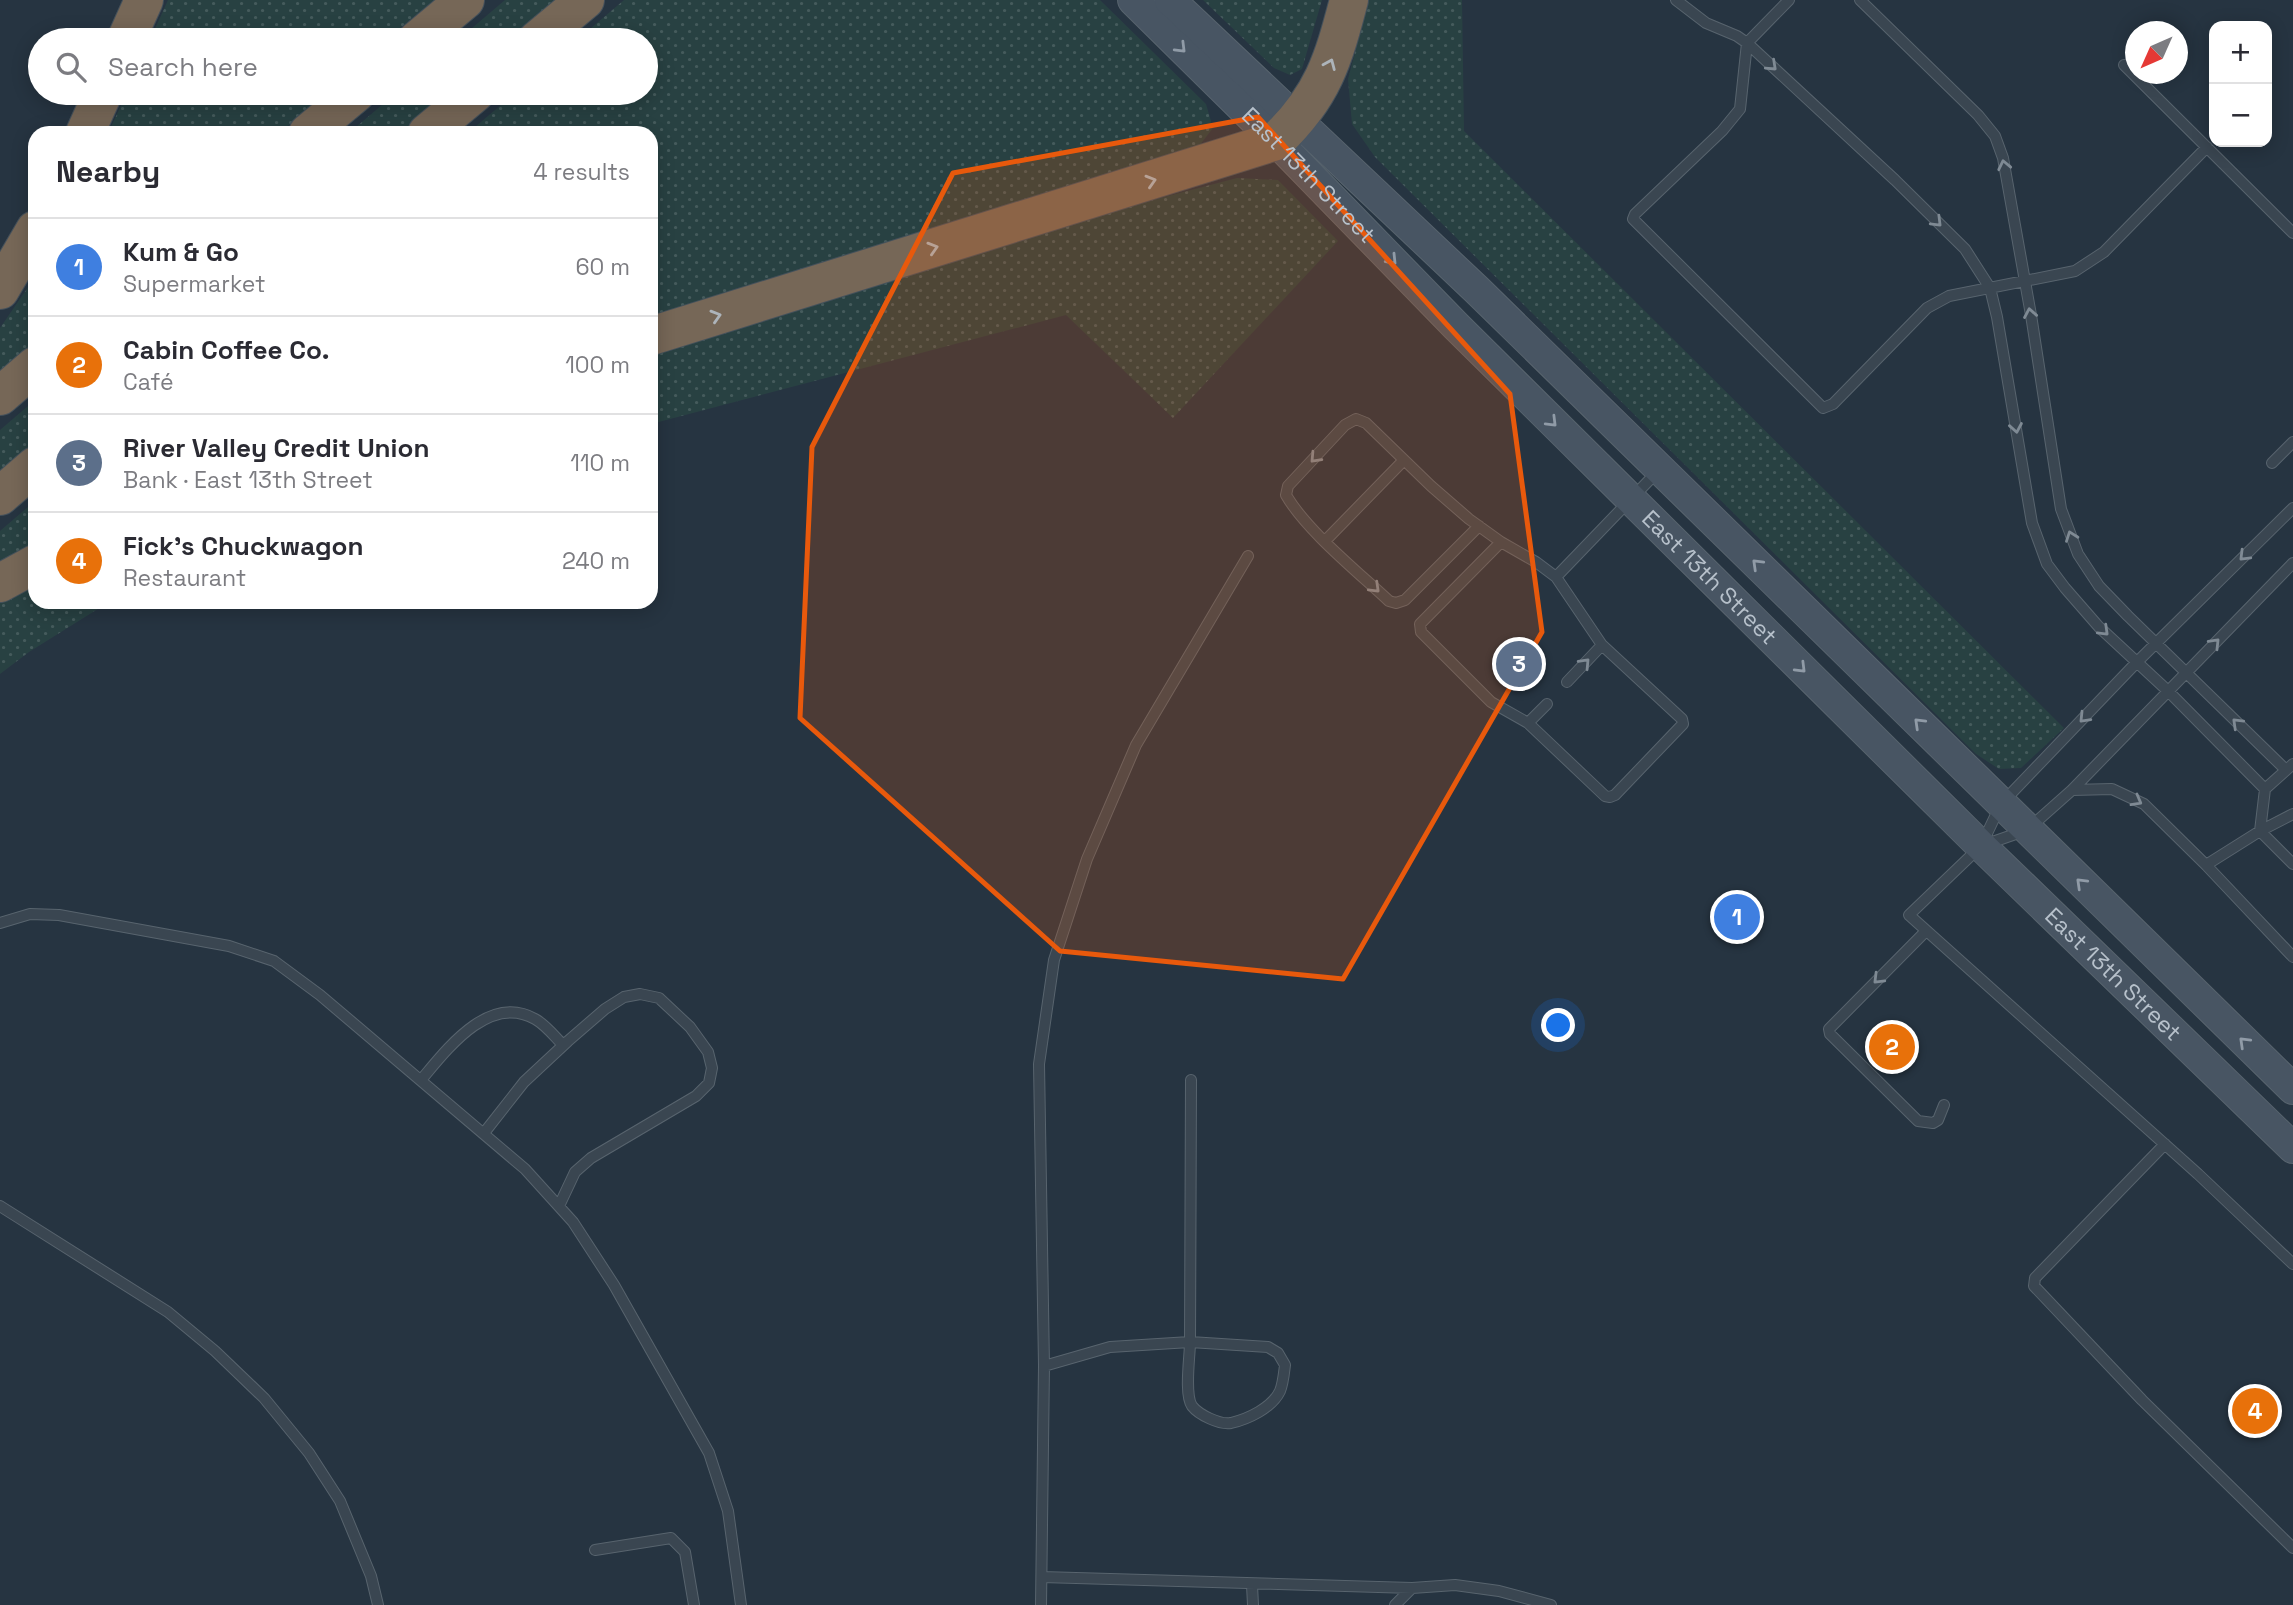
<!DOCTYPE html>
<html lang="en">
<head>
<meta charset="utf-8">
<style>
	:root { --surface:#fff; --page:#f2f2f3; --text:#2b2b33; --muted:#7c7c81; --line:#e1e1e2; --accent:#586f8b }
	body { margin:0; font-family:"Space Grotesk",sans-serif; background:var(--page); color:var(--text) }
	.controls { position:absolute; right:21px; top:21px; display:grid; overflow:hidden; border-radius:14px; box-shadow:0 4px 18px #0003 }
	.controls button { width:63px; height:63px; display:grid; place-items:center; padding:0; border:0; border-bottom:2px solid var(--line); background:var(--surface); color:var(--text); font:35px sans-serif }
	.compass { position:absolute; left:2125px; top:21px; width:63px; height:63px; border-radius:50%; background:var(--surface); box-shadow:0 4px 18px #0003; rotate:225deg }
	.you { position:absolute; left:1559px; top:1026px; width:24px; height:24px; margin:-18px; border:5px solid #fff; border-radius:50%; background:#1a73e8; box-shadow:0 0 0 10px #1a73e833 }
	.badge { display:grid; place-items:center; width:46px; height:46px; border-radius:50%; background:var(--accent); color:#fff; font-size:23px; font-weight:700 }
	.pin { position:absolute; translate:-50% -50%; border:4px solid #fff; box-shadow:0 2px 7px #0006 }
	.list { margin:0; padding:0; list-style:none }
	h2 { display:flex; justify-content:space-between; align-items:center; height:91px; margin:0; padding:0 28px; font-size:30px }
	h2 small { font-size:23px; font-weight:400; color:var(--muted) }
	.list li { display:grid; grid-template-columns:46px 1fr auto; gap:21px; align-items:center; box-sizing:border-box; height:98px; padding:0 28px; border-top:2px solid var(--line) }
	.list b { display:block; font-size:26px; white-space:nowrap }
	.list p { margin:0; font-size:23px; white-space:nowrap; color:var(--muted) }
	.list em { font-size:23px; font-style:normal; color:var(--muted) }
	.icon { flex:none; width:38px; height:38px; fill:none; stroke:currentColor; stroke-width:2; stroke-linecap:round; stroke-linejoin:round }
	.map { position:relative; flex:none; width:2293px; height:1605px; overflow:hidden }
	.search { position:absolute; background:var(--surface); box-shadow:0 4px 18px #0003; left:28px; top:28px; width:630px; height:77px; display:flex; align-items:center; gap:18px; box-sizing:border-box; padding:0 24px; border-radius:38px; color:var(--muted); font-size:26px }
	.panel { position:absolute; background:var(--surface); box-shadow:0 4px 18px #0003; left:28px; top:126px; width:630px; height:483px; border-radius:21px }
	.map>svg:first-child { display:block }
	.grass { fill:url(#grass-dots) }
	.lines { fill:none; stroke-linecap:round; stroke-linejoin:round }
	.lane-casing { stroke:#58646e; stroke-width:12 }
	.secondary-casing { stroke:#58646e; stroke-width:32 }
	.highway-casing { stroke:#45515b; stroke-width:40 }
	.lane { stroke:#3a4651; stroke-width:10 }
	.secondary { stroke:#485563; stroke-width:30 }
	.highway { stroke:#766757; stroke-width:38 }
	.oneway { stroke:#909ba7 }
	.oneway2 { stroke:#adb4ba }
	.oneway3 { stroke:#7f8a94 }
	.marked { fill:#e8590c; fill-opacity:0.2; stroke:#e8590c; stroke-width:5; stroke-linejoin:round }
	.labels { text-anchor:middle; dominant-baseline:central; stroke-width:7; stroke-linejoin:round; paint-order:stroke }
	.street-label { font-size:23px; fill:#b7c1cb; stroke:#1f2b36 }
</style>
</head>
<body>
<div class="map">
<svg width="2293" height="1605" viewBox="0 0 2293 1605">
	<defs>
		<pattern id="grass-dots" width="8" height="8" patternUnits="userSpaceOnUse" patternTransform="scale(1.75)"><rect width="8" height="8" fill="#284142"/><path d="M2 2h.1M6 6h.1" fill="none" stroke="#455b5c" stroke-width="1.8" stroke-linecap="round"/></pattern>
	</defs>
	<rect width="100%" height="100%" fill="#263441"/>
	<path class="grass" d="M168,0H434L386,40H150Z
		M505,0H560L513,40H458Z
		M624,0H1100L1206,104L1213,128L1196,150L651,320V133H468L515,93H646V40H577Z
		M1203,0H1322L1302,69L1290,75L1274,68Z
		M1369,0H1462L1464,131L2064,728L2021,768L1999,769L1976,754L1375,157L1352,124L1348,79Z
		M127,93H326L280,133H108Z
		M396,93H451L404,133H349Z
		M1237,178L1278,180L1338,241L1173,418L1066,315L651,424V350L1004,239Z
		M35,277V346L0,376V328Z
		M35,400V447L0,477V430Z
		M35,501V548L0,569V531Z
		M35,580V602H109L29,652L0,674V600Z"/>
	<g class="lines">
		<g class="lane-casing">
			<path id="lane" d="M1676,0L1706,23L1737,36L1747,43L1895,180L1965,249L1990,288L1997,317L2032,523L2047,564L2065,588L2099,627L2168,691L2265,789L2260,831L2293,864
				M1789,0L1747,43L1740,109L1722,131L1635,214L1633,219L1823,408L1833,404L1927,308L1949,296L2075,271L2104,252L2207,147
				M1860,0L1978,115L1995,136L2003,158L2031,315L2061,509L2078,554L2099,586L2128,616L2286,770
				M2124,65L2293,233
				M2272,463L2293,442
				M2293,508L2137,662L2001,804L1981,846L1909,915L2198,1174L2293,1264
				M1479,526L1405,600L1396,603L1389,601C1358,572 1306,530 1286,495L1288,486L1345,425L1356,419L1366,423L1431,486L1469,519L1501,542L1536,562L1556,577L1602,645L1682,719L1683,724L1615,795L1610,797L1605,796L1528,723L1491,702L1421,632L1420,624L1501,542
				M1325,541L1404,460
				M1556,577L1658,471
				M1567,682L1602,645
				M1528,723L1547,704
				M2265,789L2293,764
				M2072,790L2112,789L2144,804L2206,865L2293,957
				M1984,845L2027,830L2072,790L2293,563
				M2206,865L2260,831L2293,814
				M0,923L30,914L59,915L229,946L274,961L320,995L525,1169L573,1222L614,1285L709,1453L728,1511L741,1605
				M1926,931L1829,1029L1830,1034L1918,1121L1933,1123L1938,1120L1944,1105
				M421,1080C447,1049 489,993 535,1019C546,1025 555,1037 563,1045
				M484,1133L524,1082L568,1041L605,1009L624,997L640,994L659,998L690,1027L708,1052L712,1068L709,1083L696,1096L591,1158L575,1172L559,1206
				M2165,1144L2035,1278L2034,1286L2142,1400L2293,1548
				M0,1206L168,1312L215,1351L264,1398L309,1453L340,1501L371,1576L378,1605
				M1190,1342L1268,1347L1278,1353L1285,1365C1284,1373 1283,1384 1280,1391C1272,1408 1248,1419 1231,1423C1220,1425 1199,1415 1192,1406C1184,1394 1190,1357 1190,1342Z
				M1044,1366L1110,1347L1190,1342L1191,1080
				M595,1550L671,1538L685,1552L694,1605
				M1042,1577L1412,1588L1455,1585L1499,1591L1551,1605
				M1252,1585L1253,1605
				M1041,1605L1044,1366L1039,1064L1054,960L1087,859L1136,745L1248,556
				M1395,1605L1412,1588"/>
		</g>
		<g class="secondary-casing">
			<g id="secondary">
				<path id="s1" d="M1133,0L1276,141L1456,326L1981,846L2293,1148"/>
				<path d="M1170,0L1477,290L2293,1089"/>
			</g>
		</g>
		<g class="highway-casing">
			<path id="highway" d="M126,40L144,0
				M417,40L465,0
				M537,40L585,0
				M85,133L103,93
				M308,133L356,93
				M427,133L475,93
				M0,290L35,230
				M651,336L1276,141C1323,96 1333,61 1349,0
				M0,396L35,366
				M0,496L35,466
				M0,583L35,564"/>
		</g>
		<use href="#lane" class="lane"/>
		<use href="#secondary" class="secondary"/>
		<use href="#highway" class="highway"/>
	</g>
	<defs><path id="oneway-chevron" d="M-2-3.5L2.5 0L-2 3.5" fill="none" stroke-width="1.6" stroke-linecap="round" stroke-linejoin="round" transform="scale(1.75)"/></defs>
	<g class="oneway">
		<use href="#oneway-chevron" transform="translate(1181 48) rotate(45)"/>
		<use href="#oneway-chevron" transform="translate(1392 260) rotate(46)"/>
		<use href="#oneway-chevron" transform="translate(1552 422) rotate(45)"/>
		<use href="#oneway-chevron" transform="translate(1757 564) rotate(-136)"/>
		<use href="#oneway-chevron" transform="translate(1801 668) rotate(45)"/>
		<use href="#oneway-chevron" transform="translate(1919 723) rotate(-136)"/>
		<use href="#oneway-chevron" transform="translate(2081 883) rotate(-136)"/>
		<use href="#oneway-chevron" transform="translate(2244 1042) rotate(-136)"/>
	</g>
	<g class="oneway2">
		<use href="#oneway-chevron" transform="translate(1330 64) rotate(-67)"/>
		<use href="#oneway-chevron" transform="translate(1151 181) rotate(-17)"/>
		<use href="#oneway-chevron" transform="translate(933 248) rotate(-17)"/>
		<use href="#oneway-chevron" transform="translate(716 316) rotate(-17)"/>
	</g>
	<g class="oneway3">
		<use href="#oneway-chevron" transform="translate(1772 66) rotate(43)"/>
		<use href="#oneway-chevron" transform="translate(2004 165) rotate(-102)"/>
		<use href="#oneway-chevron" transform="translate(1937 222) rotate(45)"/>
		<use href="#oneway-chevron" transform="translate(2030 313) rotate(-100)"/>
		<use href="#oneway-chevron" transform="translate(2016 428) rotate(80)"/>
		<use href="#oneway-chevron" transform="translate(1315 458) rotate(133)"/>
		<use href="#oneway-chevron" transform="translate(2071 536) rotate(-110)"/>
		<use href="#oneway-chevron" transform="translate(2244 556) rotate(135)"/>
		<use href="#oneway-chevron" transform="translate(1375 588) rotate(44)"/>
		<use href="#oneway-chevron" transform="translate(2104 631) rotate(44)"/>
		<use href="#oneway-chevron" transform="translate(2215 643) rotate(-46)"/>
		<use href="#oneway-chevron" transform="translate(1585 663) rotate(-47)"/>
		<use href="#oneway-chevron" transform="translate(2084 718) rotate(134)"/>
		<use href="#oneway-chevron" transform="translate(2237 723) rotate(-136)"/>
		<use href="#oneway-chevron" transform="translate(2137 801) rotate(29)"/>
		<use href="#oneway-chevron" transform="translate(1878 979) rotate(135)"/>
	</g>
	<path class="marked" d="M1258,117L1510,394L1542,632L1343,979L1060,951L800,718L812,447L953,173Z"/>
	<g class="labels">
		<g class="street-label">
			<text stroke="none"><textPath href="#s1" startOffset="248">East 13th Street</textPath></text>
			<text stroke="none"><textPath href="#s1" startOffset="816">East 13th Street</textPath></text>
			<text stroke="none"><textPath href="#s1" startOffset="1382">East 13th Street</textPath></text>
		</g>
	</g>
</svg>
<div class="controls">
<button>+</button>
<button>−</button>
</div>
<svg class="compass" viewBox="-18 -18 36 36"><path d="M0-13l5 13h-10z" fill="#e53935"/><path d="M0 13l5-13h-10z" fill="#7c7c81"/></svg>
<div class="you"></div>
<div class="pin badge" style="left:1737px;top:917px;background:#3f7fe0">1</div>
<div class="pin badge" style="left:1892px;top:1047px;background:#e8710a">2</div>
<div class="pin badge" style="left:1519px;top:664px;background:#5c6f8a">3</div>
<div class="pin badge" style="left:2255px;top:1411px;background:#e8710a">4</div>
<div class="search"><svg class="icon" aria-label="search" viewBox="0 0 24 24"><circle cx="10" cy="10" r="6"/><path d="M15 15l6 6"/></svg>Search here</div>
<section class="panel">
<h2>Nearby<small>4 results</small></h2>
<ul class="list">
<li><span class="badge" style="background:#3f7fe0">1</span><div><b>Kum &amp; Go</b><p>Supermarket</p></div><em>60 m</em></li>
<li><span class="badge" style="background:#e8710a">2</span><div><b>Cabin Coffee Co.</b><p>Café</p></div><em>100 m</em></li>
<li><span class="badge" style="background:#5c6f8a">3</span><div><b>River Valley Credit Union</b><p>Bank · East 13th Street</p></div><em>110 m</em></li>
<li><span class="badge" style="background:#e8710a">4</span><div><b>Fick's Chuckwagon</b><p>Restaurant</p></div><em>240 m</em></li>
</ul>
</section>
</div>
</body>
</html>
